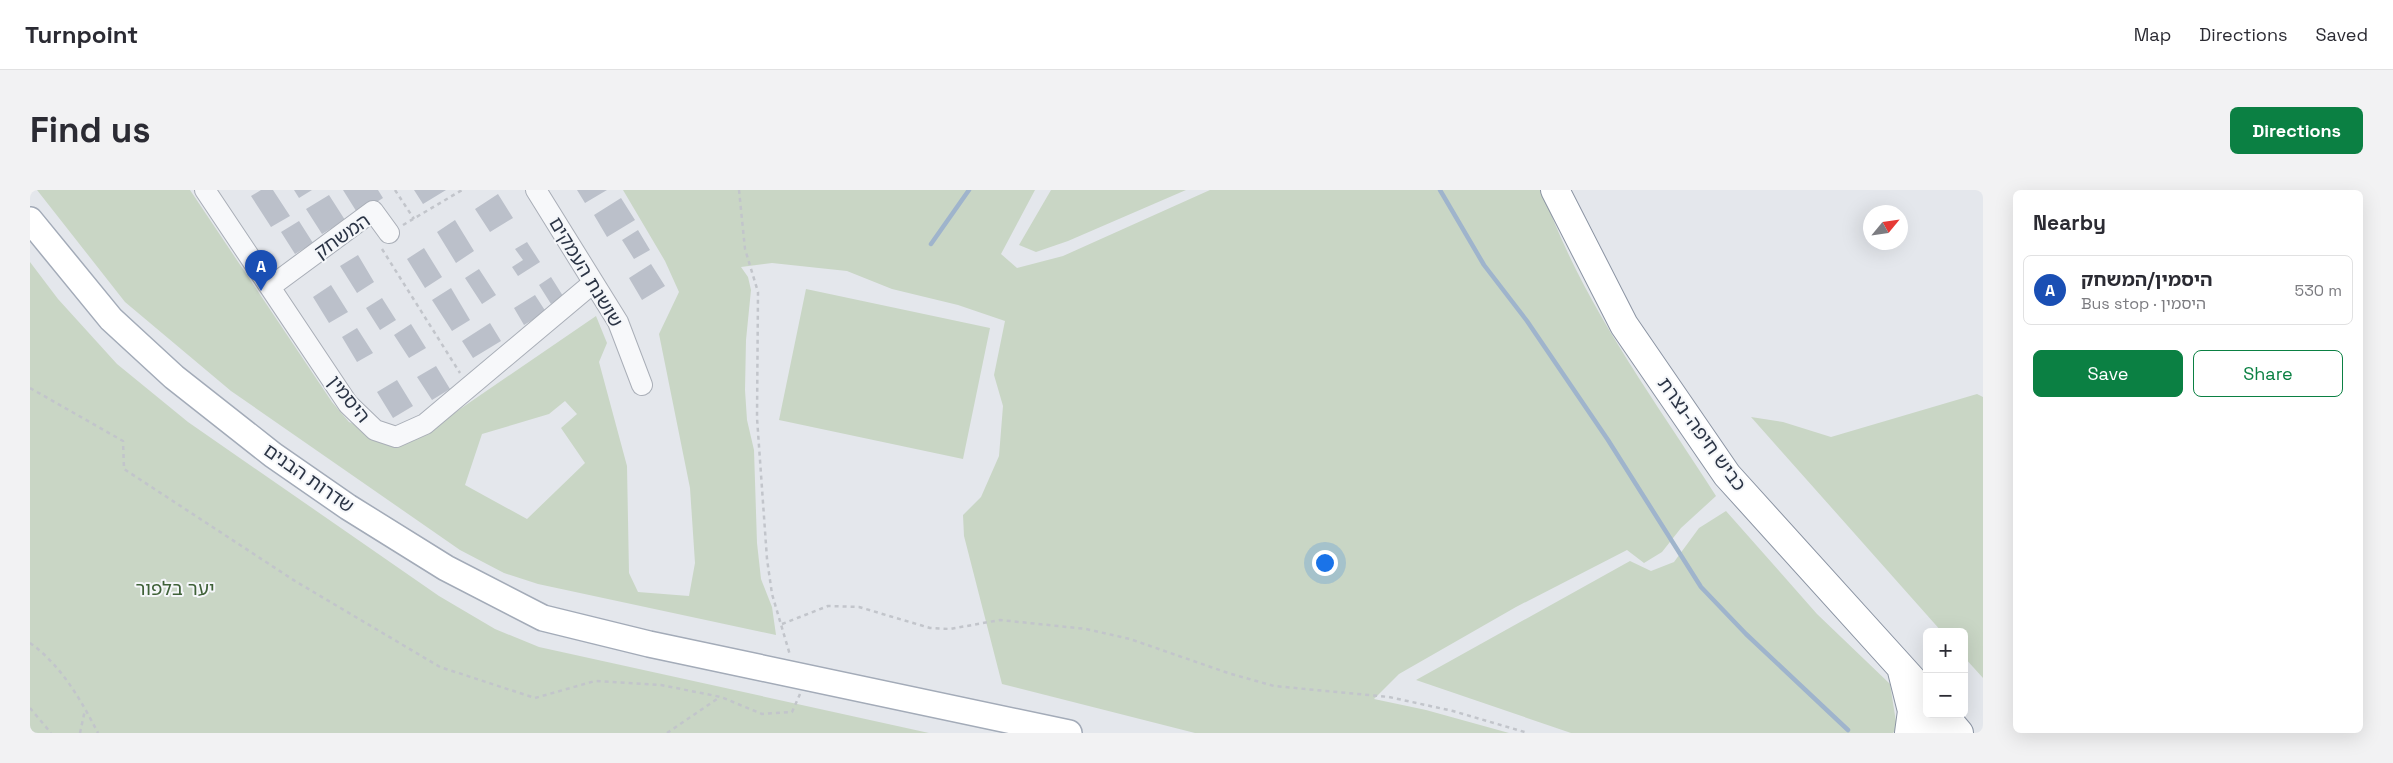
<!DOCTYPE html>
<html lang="en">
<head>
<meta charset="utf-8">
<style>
	:root { --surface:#fff; --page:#f2f2f3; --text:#2b2b33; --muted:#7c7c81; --line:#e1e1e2; --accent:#0b8043 }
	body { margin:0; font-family:"Space Grotesk","Noto Sans Hebrew",sans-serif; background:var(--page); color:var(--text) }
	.controls { position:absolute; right:15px; bottom:15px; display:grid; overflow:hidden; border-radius:8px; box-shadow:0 5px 20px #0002 }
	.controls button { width:45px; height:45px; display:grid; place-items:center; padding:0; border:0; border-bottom:1px solid var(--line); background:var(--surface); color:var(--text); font:25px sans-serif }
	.compass { position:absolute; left:1833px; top:15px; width:45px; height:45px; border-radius:50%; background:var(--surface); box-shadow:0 5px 20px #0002; rotate:61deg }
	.you { position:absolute; left:1294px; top:372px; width:18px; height:18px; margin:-12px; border:4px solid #fff; border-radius:50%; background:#1a73e8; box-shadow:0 0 0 8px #1a73e833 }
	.badge { display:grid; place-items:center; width:32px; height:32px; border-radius:50%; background:var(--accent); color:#fff; font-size:16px; font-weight:700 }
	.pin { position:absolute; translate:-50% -41px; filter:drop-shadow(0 1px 2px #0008) }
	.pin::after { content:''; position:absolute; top:26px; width:18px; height:15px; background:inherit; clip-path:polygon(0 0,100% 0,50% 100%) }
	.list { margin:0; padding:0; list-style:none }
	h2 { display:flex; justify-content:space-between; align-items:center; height:65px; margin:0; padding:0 20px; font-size:21px }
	h2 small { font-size:16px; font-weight:400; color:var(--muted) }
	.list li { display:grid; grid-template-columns:32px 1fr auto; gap:15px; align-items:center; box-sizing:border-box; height:70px; margin:0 10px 10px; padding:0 10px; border:1px solid var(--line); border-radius:8px }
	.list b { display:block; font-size:19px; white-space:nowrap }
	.list p { margin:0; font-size:16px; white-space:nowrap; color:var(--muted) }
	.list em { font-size:16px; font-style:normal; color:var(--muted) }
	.actions { display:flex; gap:10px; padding:15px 20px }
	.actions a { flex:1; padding:11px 0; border:1px solid var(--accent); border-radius:8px; text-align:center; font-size:18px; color:var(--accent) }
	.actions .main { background:var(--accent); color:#fff }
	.map { position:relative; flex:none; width:1953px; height:543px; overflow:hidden; border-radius:8px }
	header { display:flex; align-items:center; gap:30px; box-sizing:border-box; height:70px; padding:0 25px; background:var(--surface); border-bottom:1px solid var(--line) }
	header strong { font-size:24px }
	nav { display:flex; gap:28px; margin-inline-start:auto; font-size:18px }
	.intro { display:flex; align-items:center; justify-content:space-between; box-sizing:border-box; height:120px; padding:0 30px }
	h1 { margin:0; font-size:35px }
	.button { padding:12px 22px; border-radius:8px; background:var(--accent); color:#fff; font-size:18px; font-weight:700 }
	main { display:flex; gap:30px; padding:0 30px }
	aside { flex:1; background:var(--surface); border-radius:8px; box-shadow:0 5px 20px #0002 }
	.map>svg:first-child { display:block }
	.green { fill:#c9d6c5; fill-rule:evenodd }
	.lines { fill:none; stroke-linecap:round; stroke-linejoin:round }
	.stream { stroke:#9fb4cc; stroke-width:4.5 }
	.building { fill:#bbc0ca }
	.minor-casing { stroke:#a9aeb7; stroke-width:22 }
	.major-casing { stroke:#a3abb8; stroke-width:28 }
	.highway-casing { stroke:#8b94a3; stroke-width:30 }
	.path { stroke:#c2c5cb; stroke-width:2.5; stroke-dasharray:4 4; stroke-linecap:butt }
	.minor { stroke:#f7f8fa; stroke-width:20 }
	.major { stroke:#fff; stroke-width:25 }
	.highway { stroke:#fff; stroke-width:28 }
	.labels { text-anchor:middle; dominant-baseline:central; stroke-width:4; stroke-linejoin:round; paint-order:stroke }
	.street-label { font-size:19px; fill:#2b3445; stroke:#f4f6f9 }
	.park-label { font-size:19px; fill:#3f6138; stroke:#f4f6f9 }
</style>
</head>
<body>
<header>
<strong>Turnpoint</strong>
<nav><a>Map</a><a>Directions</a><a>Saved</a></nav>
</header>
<div class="intro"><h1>Find us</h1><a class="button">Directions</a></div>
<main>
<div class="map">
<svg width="1953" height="543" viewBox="0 0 1953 543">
	<rect width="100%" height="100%" fill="#e4e7ec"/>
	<path class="green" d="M7,0H160L302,212L319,232L370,255L417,228L566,126L577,153L569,172L597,276L599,383L608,402L659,406L665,373L660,298L629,144L649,102L635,71L593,0H1005L971,64L987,78L1033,66L1180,0H1512C1551,112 1623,207 1686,306L1651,338L1632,362L1614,373L1597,360L1486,417L1369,484L1344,509L1396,520L1479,543H1165L972,494L934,346L933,325L951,307L969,266L973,216L964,185L975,131L928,115L862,99L817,81L742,73L711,77L718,87L721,100L716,150L715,200L717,230L724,260L727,353L731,389L742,417L746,445L508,394L474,383L430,360L201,201L95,112ZM535,211L547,224L531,238L555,273L497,329L435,295L452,244L519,224Z
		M1021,0H1156L1038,51L1006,62L989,55Z
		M0,72L28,109L87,174L158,232L409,406L465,439L509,457L899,543H0Z
		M776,99L960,138L933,269L749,230Z
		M1947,204L1953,207V488L1934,467V442H1912L1721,227L1753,232L1801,247Z
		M1696,321L1787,424L1860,494L1867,538L1863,543H1541L1386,490L1600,371L1621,381L1644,372L1669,338Z"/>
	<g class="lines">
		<path class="stream" d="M1410,0L1454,75L1497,131L1578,250L1671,397L1716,444L1818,540
			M901,54L939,0"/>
	</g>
	<path class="building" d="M231,0H243L260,26L241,37L221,6Z
		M264,0H282L269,8Z
		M313,0H348L353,8L328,24Z
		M384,0H416L393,14Z
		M547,0H577L555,13Z
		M468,4L483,28L460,42L445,19Z
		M299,5L315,30L292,44L276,19Z
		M591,8L605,30L577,47L564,25Z
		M425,30L444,61L426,73L407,42Z
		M269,31L283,53L265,64L251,42Z
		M608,40L620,60L604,69L592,50Z
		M497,52L510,72L488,86L482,77L493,70L485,59Z
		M394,58L412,87L395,98L377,69Z
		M328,65L344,92L327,103L310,76Z
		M621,74L635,96L612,110L599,88Z
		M449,79L466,105L452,114L435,88Z
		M521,87L533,106L521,114L509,95Z
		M301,95L318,122L299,133L283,107Z
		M421,98L440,130L422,141L402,110Z
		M505,105L516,122L494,135L484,118Z
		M352,108L366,130L350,140L336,118Z
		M460,133L471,151L443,168L432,151Z
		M381,134L396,158L379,168L364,145Z
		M327,138L343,163L327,172L312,147Z
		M406,176L420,199L402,210L387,187Z
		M367,190L383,216L363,228L347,202Z"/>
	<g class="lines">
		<g class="minor-casing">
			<path id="minor" d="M175,0L318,214L345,240L366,247L395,234L563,93
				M506,0L588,132L612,195
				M240,97L343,21L359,43"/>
		</g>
		<g class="major-casing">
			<path id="major" d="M0,30L81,129L144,187L243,265L318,317L416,378L513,428L619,454L1039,543
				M1896,543L1913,524"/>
		</g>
		<g class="highway-casing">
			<path id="highway" d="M1525,0L1594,135L1697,285L1897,506
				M1872,481L1882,521L1879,543
				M1913,524L1929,543"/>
		</g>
		<path class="path" d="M365,0L384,29
			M709,0L715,59L728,102L727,228L737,369L742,404L760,465
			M373,35L432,0
			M352,59L430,183
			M0,198L93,251L94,279L265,391L410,477L505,508L565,491L631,495L691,507L732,524L762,522L770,504
			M752,434L798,416L829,417L900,438L920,439L970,430L1056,439L1100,449L1198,483L1244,496L1359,507L1423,521L1498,543
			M0,453C31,475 51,510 68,543
			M0,518L21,543
			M50,543L55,520
			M637,543L690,507"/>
		<use href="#minor" class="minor"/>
		<use href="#major" class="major"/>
		<use href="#highway" class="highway"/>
	</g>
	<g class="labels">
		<g class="street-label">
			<text transform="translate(312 46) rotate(-35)">המשחק</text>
			<text transform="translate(556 82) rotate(59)">שושנת העמקים</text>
			<text transform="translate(319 209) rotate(51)">היסמין</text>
			<text transform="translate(1672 244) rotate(54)">כביש חיפה-נצרת</text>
			<text transform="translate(279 288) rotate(35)">שדרות הבנים</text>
		</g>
		<g class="park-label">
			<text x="145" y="398">יער בלפור</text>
		</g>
	</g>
</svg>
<div class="controls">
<button>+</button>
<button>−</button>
</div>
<svg class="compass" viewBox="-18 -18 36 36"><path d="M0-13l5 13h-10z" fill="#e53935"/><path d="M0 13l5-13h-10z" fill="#7c7c81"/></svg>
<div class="you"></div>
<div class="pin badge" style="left:231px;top:101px;background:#1a4fb4">A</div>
</div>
<aside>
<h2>Nearby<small></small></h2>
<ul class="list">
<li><span class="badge" style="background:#1a4fb4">A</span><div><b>היסמין/המשחק</b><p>Bus stop · היסמין</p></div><em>530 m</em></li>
</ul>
<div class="actions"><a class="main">Save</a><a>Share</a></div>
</aside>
</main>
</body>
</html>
